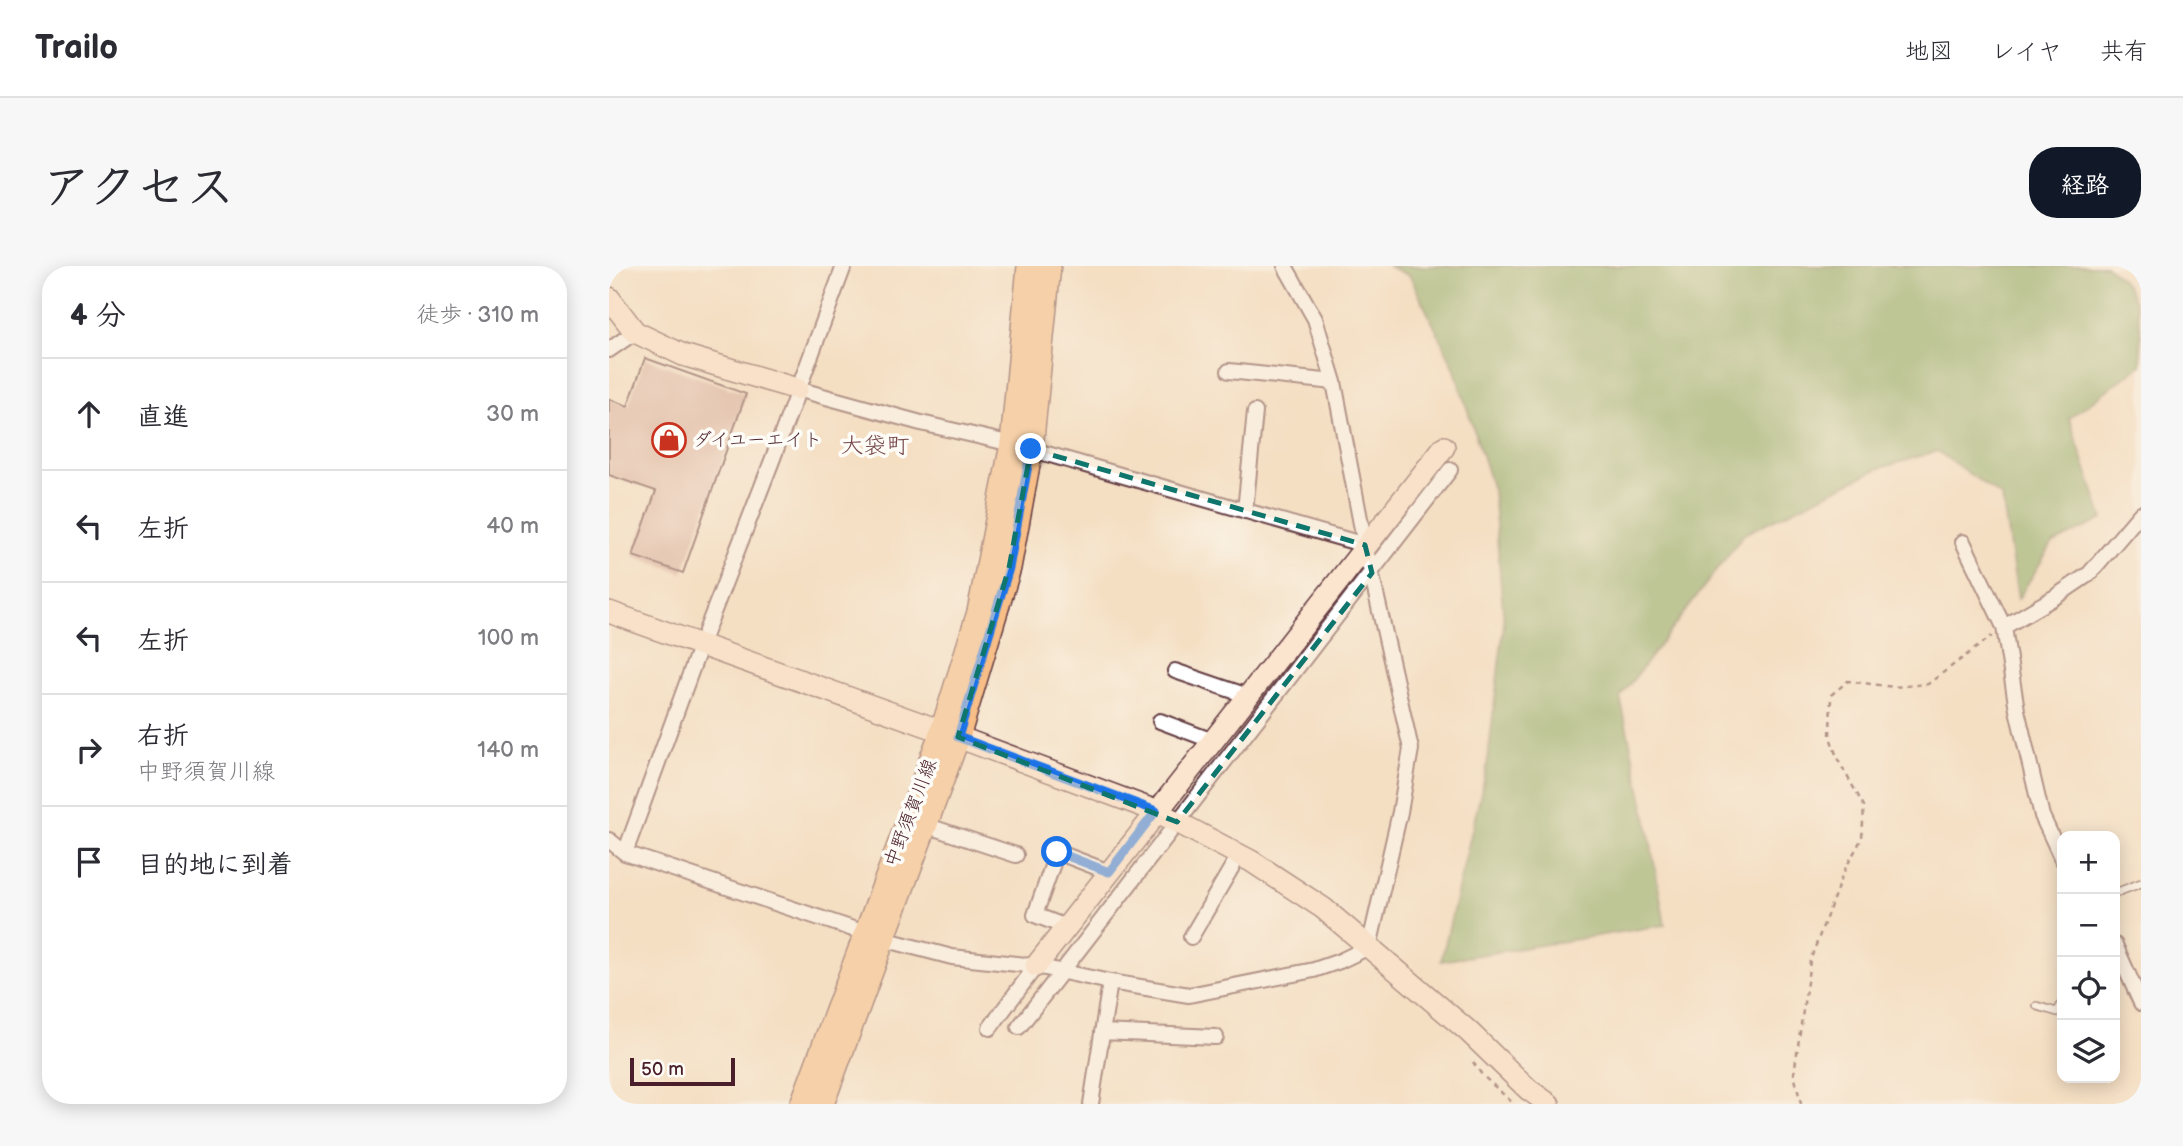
<!DOCTYPE html>
<html lang="ja">
<head>
<meta charset="utf-8">
<style>
	:root { --surface:#fff; --page:#f7f7f7; --text:#2b2b33; --muted:#7c7c81; --line:#e1e1e2; --accent:#111827 }
	body { margin:0; font-family:"Balsamiq Sans","Klee One",sans-serif; background:var(--page); color:var(--text) }
	.controls { position:absolute; right:21px; bottom:21px; display:grid; overflow:hidden; border-radius:14px; box-shadow:0 4px 18px #0003 }
	.controls button { width:63px; height:63px; display:grid; place-items:center; padding:0; border:0; border-bottom:2px solid var(--line); background:var(--surface); color:var(--text); font:35px sans-serif }
	.scale { position:absolute; left:21px; bottom:18px; width:105px; box-sizing:border-box; padding-left:7px; border:4px solid #4a1f2b; border-top:0; font-size:19px; line-height:24px; white-space:nowrap; color:#4a1f2b; -webkit-text-stroke:5px #fdfcf7; paint-order:stroke }
	.stop { position:absolute; width:21px; height:21px; margin:-16px; border:5px solid #1a73e8; border-radius:50%; background:#fff }
	.stop.end { background:#1a73e8; border-color:#fff; box-shadow:0 2px 7px #0008 }
	.list { margin:0; padding:0; list-style:none }
	h2 { display:flex; justify-content:space-between; align-items:center; height:91px; margin:0; padding:0 28px; font-size:30px }
	h2 small { font-size:23px; font-weight:400; color:var(--muted) }
	.list li { display:grid; grid-template-columns:46px 1fr auto; gap:21px; align-items:center; box-sizing:border-box; height:112px; padding:0 28px; border-top:2px solid var(--line) }
	.list b { display:block; font-size:26px; white-space:nowrap }
	.list p { margin:0; font-size:23px; white-space:nowrap; color:var(--muted) }
	.list em { font-size:23px; font-style:normal; color:var(--muted) }
	.icon { flex:none; width:38px; height:38px; fill:none; stroke:currentColor; stroke-width:2; stroke-linecap:round; stroke-linejoin:round }
	.map { position:relative; flex:none; width:1532px; height:838px; overflow:hidden; border-radius:28px }
	header { display:flex; align-items:center; gap:42px; box-sizing:border-box; height:98px; padding:0 35px; background:var(--surface); border-bottom:2px solid var(--line) }
	header strong { font-size:33px }
	nav { display:flex; gap:38px; margin-inline-start:auto; font-size:24px }
	.intro { display:flex; align-items:center; justify-content:space-between; box-sizing:border-box; height:168px; padding:0 42px }
	h1 { margin:0; font-size:49px }
	.button { padding:18px 32px; border-radius:28px; background:var(--accent); color:#fff; font-size:24px; font-weight:700 }
	main { display:flex; gap:42px; padding:0 42px }
	aside { flex:1; background:var(--surface); border-radius:28px; box-shadow:0 4px 18px #0003 }
	.map>svg:first-child { display:block }
	.forest { fill:#7fa960; stroke:#646446; stroke-width:2 }
	.building { fill:#cb988a }
	.lines { fill:none; stroke-linecap:round; stroke-linejoin:round }
	.lane-casing { stroke:#643c42; stroke-width:10 }
	.street-casing { stroke:#643c42; stroke-width:18 }
	.secondary-casing { stroke:#643c42; stroke-width:24 }
	.primary-casing { stroke:#643c42; stroke-width:26 }
	.path { stroke:#643c42; stroke-width:2.5; stroke-dasharray:5 5; stroke-linecap:butt }
	.lane { stroke:#fff; stroke-width:7 }
	.street { stroke:#fff; stroke-width:14 }
	.secondary { stroke:#fce5cf; stroke-width:21 }
	.primary { stroke:#f7be87; stroke-width:23 }
	.route { stroke:#1a73e8; stroke-width:9 }
	.marked { fill:none; stroke:#0f766e; stroke-width:5; stroke-dasharray:14 9; stroke-linejoin:round }
	.labels { text-anchor:middle; dominant-baseline:central; stroke-width:7; stroke-linejoin:round; paint-order:stroke }
	.poi-label { font-size:19px; fill:#4a1f2b; stroke:#fdfcf7; text-anchor:start }
	.street-label { font-size:19px; fill:#4a1f2b; stroke:#fdfcf7 }
	.quarter-label { font-size:23px; fill:#77494c; stroke:#fdfcf7 }
</style>
</head>
<body>
<header>
<strong>Trailo</strong>
<nav><a>地図</a><a>レイヤ</a><a>共有</a></nav>
</header>
<div class="intro"><h1>アクセス</h1><a class="button">経路</a></div>
<main>
<aside>
<h2>4 分<small>徒歩 · 310 m</small></h2>
<ul class="list">
<li><svg class="icon" aria-label="ahead" viewBox="0 0 24 24"><path d="M12 20V5M6 11l6-6 6 6"/></svg><div><b>直進</b></div><em>30 m</em></li>
<li><svg class="icon" aria-label="left" viewBox="0 0 24 24"><path d="M17 20v-9H6M10 6l-5 5 5 5"/></svg><div><b>左折</b></div><em>40 m</em></li>
<li><svg class="icon" aria-label="left" viewBox="0 0 24 24"><path d="M17 20v-9H6M10 6l-5 5 5 5"/></svg><div><b>左折</b></div><em>100 m</em></li>
<li><svg class="icon" aria-label="right" viewBox="0 0 24 24"><path d="M7 20v-9h11M14 6l5 5-5 5"/></svg><div><b>右折</b><p>中野須賀川線</p></div><em>140 m</em></li>
<li><svg class="icon" aria-label="arrive" viewBox="0 0 24 24"><path d="M6 21V4h12l-3 4 3 4H6"/></svg><div><b>目的地に到着</b></div></li>
</ul>
</aside>
<div class="map">
<svg width="1532" height="838" viewBox="0 0 1532 838">
	<rect width="100%" height="100%" fill="#fdfcf7"/>
	<filter id="ink" filterUnits="userSpaceOnUse"><feTurbulence type="fractalNoise" baseFrequency=".0143" numOctaves="2"/><feDisplacementMap in="SourceGraphic" scale="14" xChannelSelector="R" yChannelSelector="G"/><feConvolveMatrix kernelMatrix="1 2 1 2 8 2 1 2 1" color-interpolation-filters="sRGB"/></filter>
	<filter id="wash" filterUnits="userSpaceOnUse"><feTurbulence type="fractalNoise" baseFrequency=".00686" numOctaves="4" result="noise"/><feDisplacementMap in="SourceGraphic" scale="28" xChannelSelector="R" yChannelSelector="G"/><feGaussianBlur stdDeviation="1.57" result="paint"/><feColorMatrix in="noise" values="0 0 0 0 0 0 0 0 0 0 0 0 0 0 0 0 0 1.4 0 .05"/><feComposite in="paint" operator="in"/></filter>
	<g filter="url(#wash)">
		<rect width="100%" height="100%" fill="#f4dfc3"/>
		<path class="forest" d="M779,0H1497C1532,23 1532,55 1532,99L1460,152L1494,253L1443,278L1409,333L1393,231L1328,185L1268,203L1135,268L1011,431L1037,550L1056,659L832,695L878,501L895,357L884,224L845,101L801,10Z"/>
		<g id="blocks">
			<path class="building" d="M36,92L137,128L74,307L24,290L47,225L0,209V133L19,140Z"/>
		</g>
	</g>
	<g filter="url(#ink)">
		<use href="#blocks" fill-opacity="0" stroke="#643c42" stroke-width="2"/>
		<g class="lines">
			<g class="lane-casing">
				<path id="lane" d="M1506,627L1532,617
					M1428,740L1448,746L1453,738"/>
			</g>
			<g class="street-casing">
				<path id="street" d="M1530,0L1532,3
					M0,84L26,66
					M620,105L725,116
					M188,123L312,157L403,178L756,279
					M636,245L646,146
					M1354,276L1395,361L1408,444L1433,550L1453,593
					M1395,361L1446,331L1480,308L1532,247
					M566,405L639,430
					M551,455L604,475
					M316,559L407,589
					M0,574L16,587L274,673L343,691L427,700L501,716L580,729L705,704L731,695L760,681L791,546L802,483L756,279L725,116L706,53L676,0
					M16,587L92,378L164,192L235,0
					M457,661L426,649L448,586L500,606
					M582,671L630,589
					M1506,679L1532,737
					M410,761L841,204
					M381,762L427,700
					M493,766L607,771
					M482,838L501,716"/>
			</g>
			<g class="secondary-casing">
				<path id="secondary" d="M0,32L26,66L74,89L188,123
					M0,346L349,471L547,545L642,595L714,642L859,765L920,824L940,838
					M427,700L835,181"/>
			</g>
			<g class="primary-casing">
				<path id="primary" d="M193,838L333,465L370,346L403,178L420,0
					M213,838L349,471L400,302L422,183L440,0"/>
			</g>
			<path class="path" d="M864,796L873,809L905,838
				M1192,838L1185,808L1201,695L1234,607L1253,572L1255,540L1229,494L1221,471L1222,429L1239,415L1285,421L1319,418L1383,370"/>
			<use href="#lane" class="lane"/>
			<use href="#street" class="street"/>
			<use href="#secondary" class="secondary"/>
			<use href="#primary" class="primary"/>
		</g>
	</g>
	<g class="lines" filter="url(#ink)">
		<path class="route" d="M422,183L400,302L349,471L547,545L500,606L448,586"/>
	</g>
	<path d="M0 0H1532V838H0ZM422,183L756,279L763,307L568,556L349,471L400,302Z" fill="#f4dfc3" fill-opacity=".55" fill-rule="evenodd"/>
	<path class="marked" d="M422,183L756,279L763,307L568,556L349,471L400,302Z"/>
	<defs>
		<g id="shop-ring" transform="scale(1.75)"><circle r="9.5" fill="#fdfcf7" stroke="#c8321e" stroke-width="1.5"/><path d="M-5-2.5h2.3a2.7 3.5 0 0 1 5.4 0H5L5.5 6h-11ZM-1.5-2.5h3a1.5 2.3 0 0 0-3 0Z" fill="#c8321e"/></g>
	</defs>
	<g fill-rule="evenodd">
		<use href="#shop-ring" x="60" y="174"/>
	</g>
	<g class="labels">
		<g class="poi-label">
			<text x="84" y="174">ダイユーエイト</text>
		</g>
		<g class="street-label">
			<text transform="translate(302 547) rotate(-69)">中野須賀川線</text>
		</g>
		<g class="quarter-label">
			<text x="266" y="180">大袋町</text>
		</g>
	</g>
</svg>
<div class="controls">
<button>+</button>
<button>−</button>
<button><svg class="icon" aria-label="locate" viewBox="0 0 24 24"><circle cx="12" cy="12" r="6"/><path d="M12 2v4M12 18v4M2 12h4M18 12h4"/></svg></button>
<button><svg class="icon" aria-label="layers" viewBox="0 0 24 24"><path d="M12 4l9 5-9 5-9-5zM3 14l9 5 9-5"/></svg></button>
</div>
<div class="scale">50 m</div>
<div class="stop" style="left:448px;top:586px"></div>
<div class="stop end" style="left:422px;top:183px"></div>
</div>
</main>
</body>
</html>
